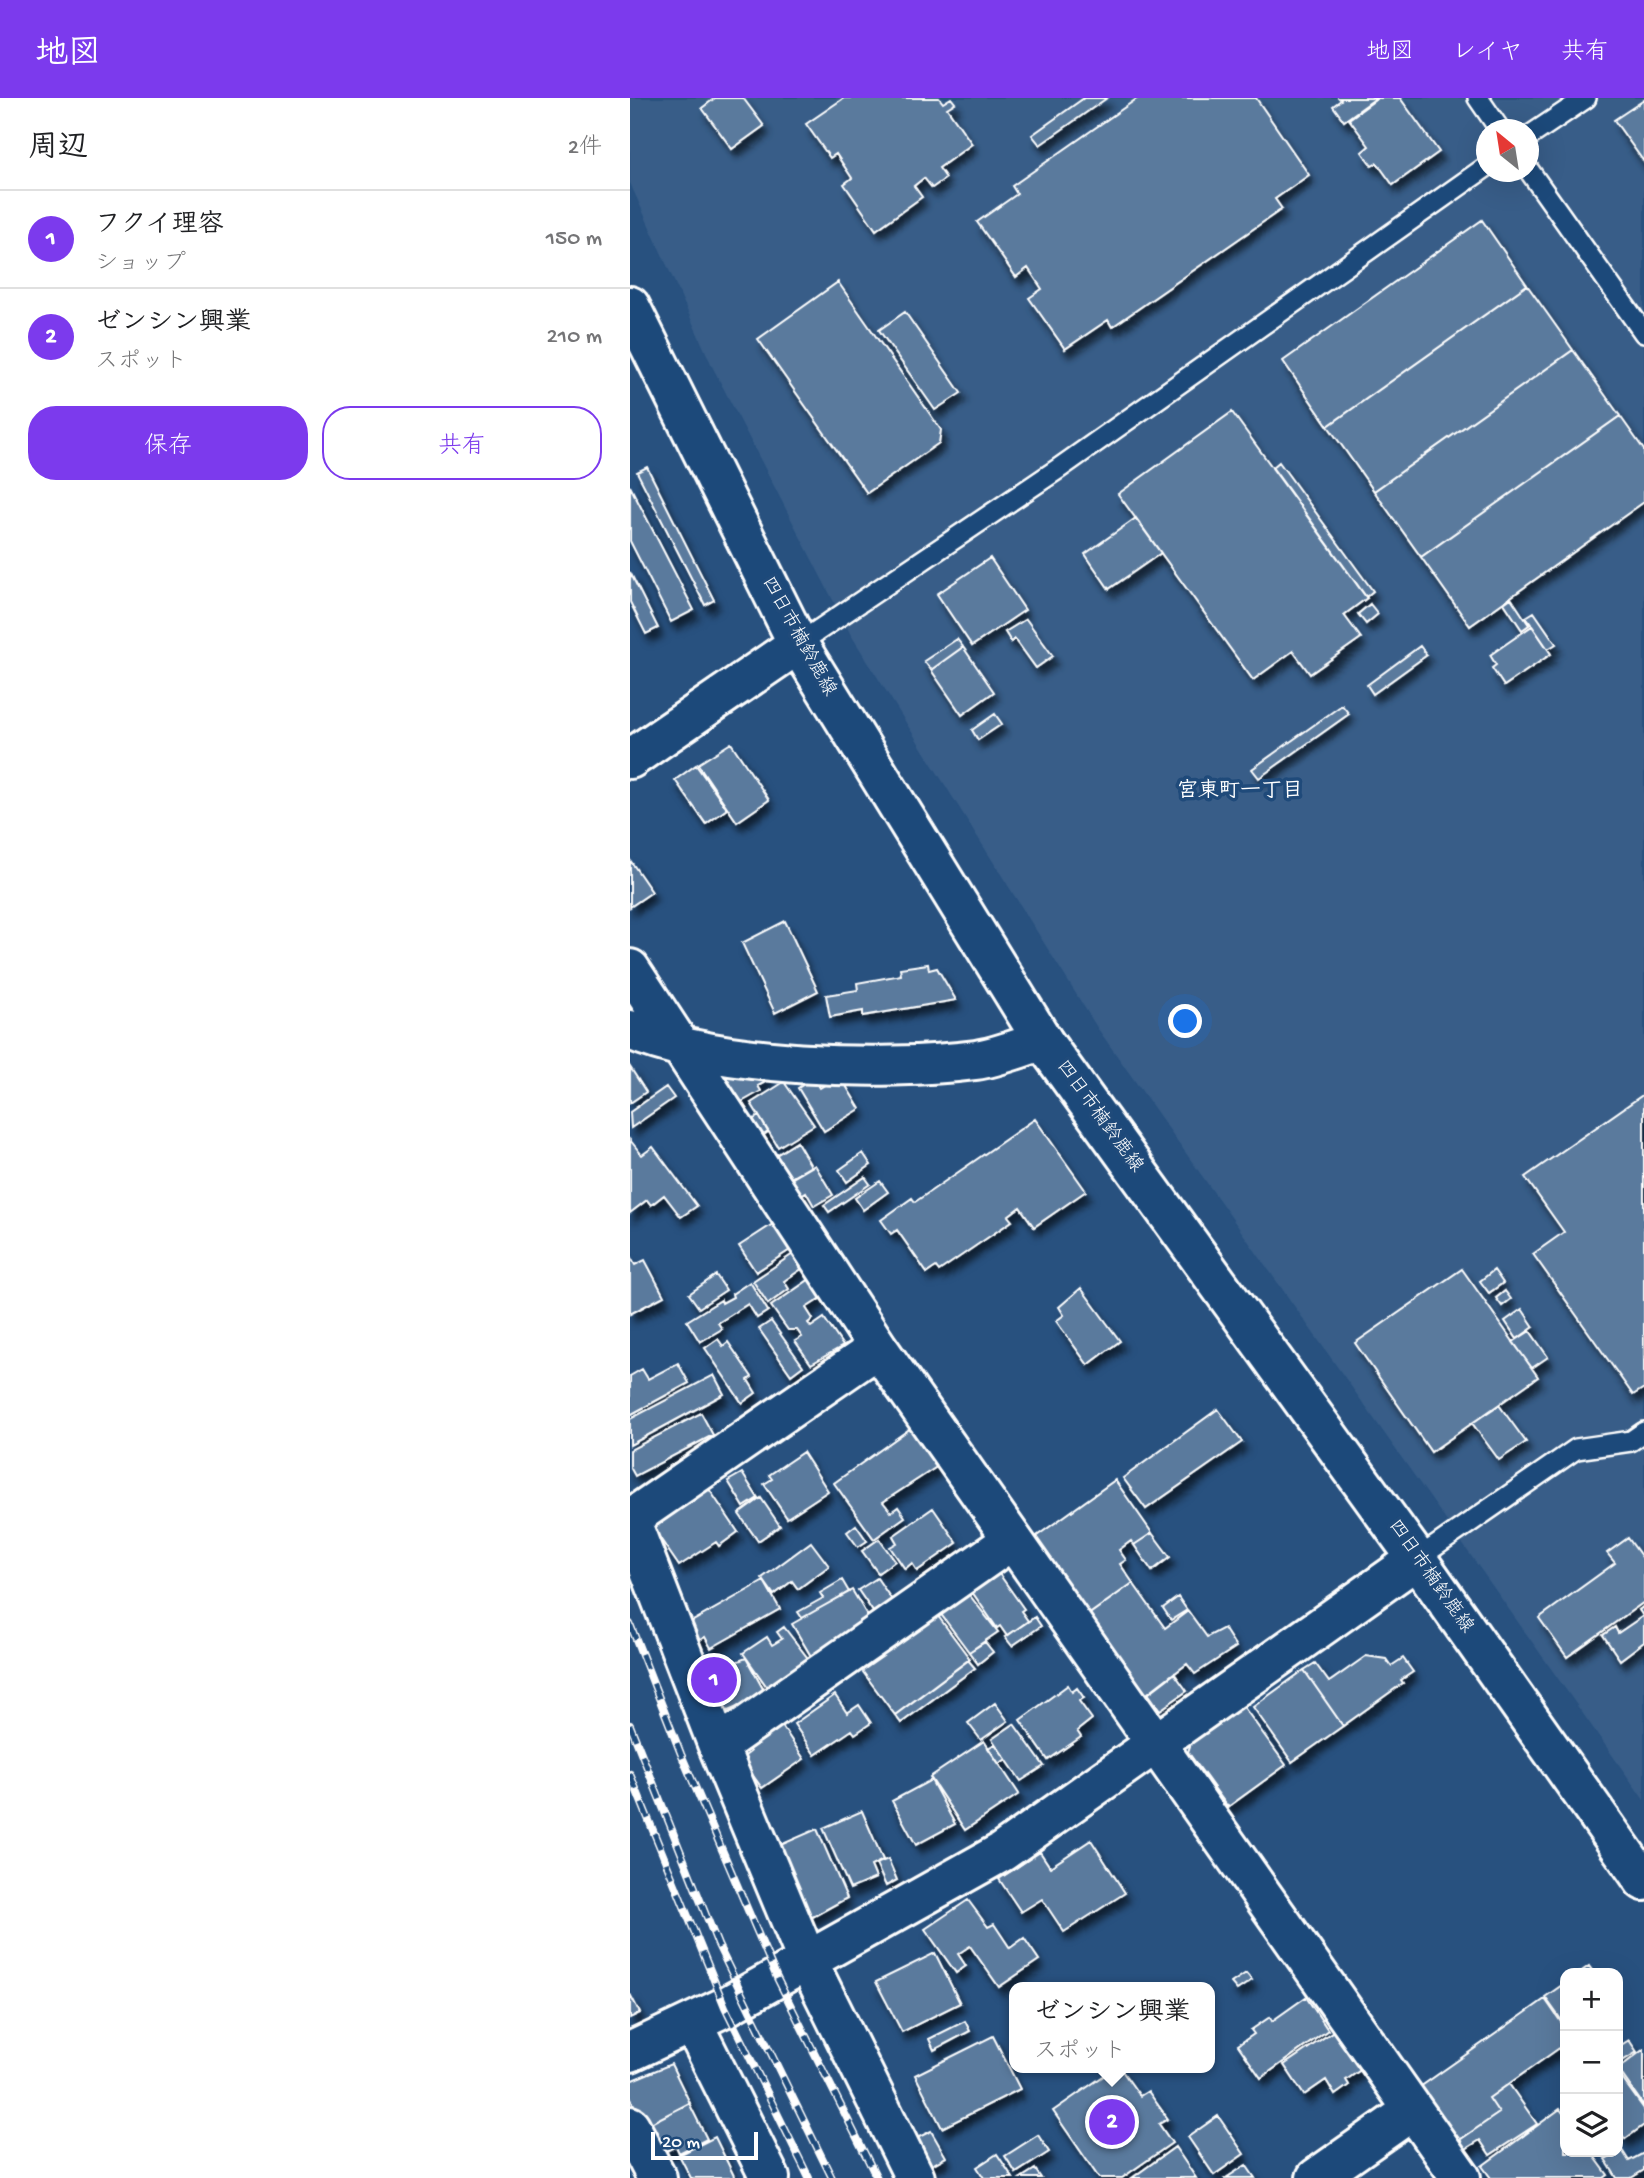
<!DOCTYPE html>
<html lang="ja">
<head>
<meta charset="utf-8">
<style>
	:root { --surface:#fff; --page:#f2f2f2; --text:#202124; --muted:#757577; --line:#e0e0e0; --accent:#7c3aed }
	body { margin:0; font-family:"Gochi Hand","Klee One",sans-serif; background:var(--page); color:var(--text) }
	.controls { position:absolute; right:21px; bottom:21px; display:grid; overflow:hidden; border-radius:14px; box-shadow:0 7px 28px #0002 }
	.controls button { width:63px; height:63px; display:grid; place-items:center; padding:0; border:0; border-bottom:2px solid var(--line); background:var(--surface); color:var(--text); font:35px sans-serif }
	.compass { position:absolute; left:846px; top:21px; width:63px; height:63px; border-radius:50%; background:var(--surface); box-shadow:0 7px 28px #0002; rotate:330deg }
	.scale { position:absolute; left:21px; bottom:18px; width:107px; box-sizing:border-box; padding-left:7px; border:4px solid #fff; border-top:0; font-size:19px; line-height:24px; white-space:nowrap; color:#fff; -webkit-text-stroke:5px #1f4a7a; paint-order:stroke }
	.you { position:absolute; left:556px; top:924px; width:24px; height:24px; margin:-18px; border:5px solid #fff; border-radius:50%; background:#1a73e8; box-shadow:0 0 0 10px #1a73e833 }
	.badge { display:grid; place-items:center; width:46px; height:46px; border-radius:50%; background:var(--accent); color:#fff; font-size:23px; font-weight:700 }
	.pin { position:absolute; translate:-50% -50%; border:4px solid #fff; box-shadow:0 2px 7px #0006 }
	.popup { position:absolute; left:379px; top:1884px; width:206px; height:91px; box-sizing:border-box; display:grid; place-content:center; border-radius:14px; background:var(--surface); filter:drop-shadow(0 2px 5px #0005); font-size:23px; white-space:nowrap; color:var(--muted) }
	.popup b { font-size:26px; color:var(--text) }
	.popup::after { content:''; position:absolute; left:50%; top:100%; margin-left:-14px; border:14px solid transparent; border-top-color:var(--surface) }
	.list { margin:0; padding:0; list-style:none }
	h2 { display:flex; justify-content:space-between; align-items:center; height:91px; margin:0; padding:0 28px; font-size:30px }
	h2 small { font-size:23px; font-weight:400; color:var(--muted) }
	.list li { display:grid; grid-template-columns:46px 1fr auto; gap:21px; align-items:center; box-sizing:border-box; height:98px; padding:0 28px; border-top:2px solid var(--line) }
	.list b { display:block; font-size:26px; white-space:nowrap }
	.list p { margin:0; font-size:23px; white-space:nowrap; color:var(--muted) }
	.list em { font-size:23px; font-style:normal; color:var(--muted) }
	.actions { display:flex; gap:14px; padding:21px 28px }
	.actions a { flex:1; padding:16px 0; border:2px solid var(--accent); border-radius:28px; text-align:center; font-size:24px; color:var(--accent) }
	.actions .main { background:var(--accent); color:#fff }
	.icon { flex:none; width:38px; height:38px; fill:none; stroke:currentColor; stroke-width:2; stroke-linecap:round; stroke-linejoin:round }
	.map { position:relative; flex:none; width:1014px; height:2080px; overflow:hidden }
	header { display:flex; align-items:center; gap:42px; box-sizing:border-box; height:98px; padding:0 35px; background:var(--accent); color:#fff }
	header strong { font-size:33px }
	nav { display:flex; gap:38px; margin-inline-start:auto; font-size:24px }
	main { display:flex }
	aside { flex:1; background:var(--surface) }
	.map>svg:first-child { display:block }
	.built { fill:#375d88; fill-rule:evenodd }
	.building { fill:#5a7a9d; stroke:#fff; stroke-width:2; filter:url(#shadow) }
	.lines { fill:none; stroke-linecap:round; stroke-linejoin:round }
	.lane-casing { stroke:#fff; stroke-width:24 }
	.street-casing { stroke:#fff; stroke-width:44 }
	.secondary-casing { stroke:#fff; stroke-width:44 }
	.primary-casing { stroke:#fff; stroke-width:44 }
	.lane { stroke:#1f4a7a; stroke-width:19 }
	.street { stroke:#1f4a7a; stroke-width:38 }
	.secondary { stroke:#1f4a7a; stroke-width:38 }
	.primary { stroke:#1f4a7a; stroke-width:38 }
	.rail-casing { stroke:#fff; stroke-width:8 }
	.rail { stroke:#1f4a7a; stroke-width:5; stroke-dasharray:16; stroke-linecap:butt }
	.labels { text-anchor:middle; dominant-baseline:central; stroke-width:7; stroke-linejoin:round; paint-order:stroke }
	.street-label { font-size:19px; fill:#fff; stroke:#1f4a7a }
	.neighbourhood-label { font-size:21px; font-weight:bold; fill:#fff; stroke:#1f4a7a }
</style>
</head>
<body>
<header>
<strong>地図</strong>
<nav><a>地図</a><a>レイヤ</a><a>共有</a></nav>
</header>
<main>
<aside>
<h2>周辺<small>2件</small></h2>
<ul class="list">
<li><span class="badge">1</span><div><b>フクイ理容</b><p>ショップ</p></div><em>150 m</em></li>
<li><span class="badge">2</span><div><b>ゼンシン興業</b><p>スポット</p></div><em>210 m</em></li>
</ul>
<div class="actions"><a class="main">保存</a><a>共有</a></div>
</aside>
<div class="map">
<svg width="1014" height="2080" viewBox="0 0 1014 2080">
	<defs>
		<filter id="shadow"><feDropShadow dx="4.5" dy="8" stdDeviation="3.5" flood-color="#0009"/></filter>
	</defs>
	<rect width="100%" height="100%" fill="#28517f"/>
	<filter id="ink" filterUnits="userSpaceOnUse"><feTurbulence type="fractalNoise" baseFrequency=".0143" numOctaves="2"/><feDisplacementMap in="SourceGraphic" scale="14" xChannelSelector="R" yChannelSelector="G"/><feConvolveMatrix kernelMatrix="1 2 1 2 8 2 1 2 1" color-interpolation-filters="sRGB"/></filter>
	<g filter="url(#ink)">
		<path class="built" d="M0,0H1014V1702L468,931L221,537L83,270L0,85ZM856,32H898V74H856Z"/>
		<path class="building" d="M85,0H113L134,28L102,51L72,10Z
			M214,0H309L313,5L321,0L325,5L317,10L342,46L309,70L316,80L302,90L294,80L284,88L292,99L246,132L214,86L222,80L206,56L200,60L176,26Z
			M454,0H477L410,47L402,37Z
			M508,0H626L679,77L645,101L652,111L482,229L478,222L435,251L399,200L412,191L398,170L386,179L347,124L387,96L382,88Z
			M709,0H746L714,23L703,8L711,2Z
			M748,0H770L809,54L763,87L747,65L742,68L732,54L739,48L719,21Z
			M1014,2V64L984,22Z
			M852,122L897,187L698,328L653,263Z
			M208,184L311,332L309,345L237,395L128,241Z
			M897,187L943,252L744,393L698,328Z
			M275,214L331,295L305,312L249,232Z
			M943,252L990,318L791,459L744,393Z
			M602,314L737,500L714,517L731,540L680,576L663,553L623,582L488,396Z
			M990,318L1014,352V404L840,528L791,459Z
			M649,364L743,493L736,499L642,370Z
			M17,369L84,502L75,507L7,374Z
			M0,388L64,512L41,524L0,443Z
			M506,420L531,455L479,491L455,456Z
			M360,460L395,512L342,548L307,496Z
			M0,474L28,530L16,536L0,504Z
			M881,500L899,527L892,532L874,505Z
			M740,506L748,516L736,526L728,516Z
			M904,514L926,546L918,551L896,519Z
			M396,521L423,558L406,570L385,541L381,544L375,534Z
			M902,528L921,556L874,588L862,570L866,567L860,557Z
			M327,541L333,549L301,572L294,563Z
			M790,548L797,557L743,596L737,587Z
			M333,549L364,594L332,617L301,572Z
			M712,607L719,616L629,680L622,671Z
			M365,616L372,626L348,642L342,632Z
			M101,645L139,702L107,724L68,666Z
			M66,667L97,711L76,726L45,682Z
			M0,762L22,794L0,809Z
			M155,823L188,893L145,915L112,845Z
			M298,866L299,872L307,870L326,902L233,918V913L200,919L196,897L228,892L227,885L271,877L270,870Z
			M115,968L122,980L134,973L139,982L128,988L131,993L108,1006L94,980Z
			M0,969L16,994L0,1005Z
			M210,978L230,1011L194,1033L168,990L184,980L190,990Z
			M154,984L184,1027L148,1049L121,1005Z
			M36,989L44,1000L1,1030L0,1014Z
			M1014,996V1290L1003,1297L903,1156L934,1134L895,1079Z
			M129,1018L138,1034L132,1038L122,1022Z
			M405,1021L456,1093L404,1129L390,1109L378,1118L382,1123L309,1173L306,1169L297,1175L267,1132L261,1136L251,1122L282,1100L285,1104Z
			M0,1042L12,1057L23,1049L67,1108L51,1119L34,1097L21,1107L17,1102L0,1115Z
			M167,1044L181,1068L157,1082L143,1059Z
			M233,1055L241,1067L217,1084L209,1072Z
			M185,1067L203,1097L184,1108L176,1094L171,1097L161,1081Z
			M235,1079L240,1086L199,1114L194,1107Z
			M250,1083L258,1094L233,1112L225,1100Z
			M143,1126L160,1152L126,1174L109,1148Z
			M163,1156L173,1170L154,1183L159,1191L138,1206L123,1183Z
			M0,1158L5,1167L15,1162L34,1198L0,1216Z
			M832,1171L908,1279L801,1354L725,1245Z
			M864,1172L873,1185L859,1195L850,1183Z
			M86,1177L96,1192L69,1210L59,1196Z
			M180,1181L193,1199L176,1210L183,1221L178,1225L181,1229L194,1220L213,1248L181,1266L165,1243L172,1239L167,1232H158L141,1208Z
			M120,1184L138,1213L127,1220L118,1206L88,1225L92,1231L70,1244L57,1223L91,1202L92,1205L103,1199L102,1196Z
			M451,1190L490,1243L458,1267L426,1223L434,1217L429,1209Z
			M875,1193L881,1201L872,1208L866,1200Z
			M892,1211L904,1229L887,1241L875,1223Z
			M141,1223L173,1268L161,1277L129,1231Z
			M900,1233L918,1259L902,1270L883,1244Z
			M88,1241L93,1248L98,1244L122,1279L118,1282L126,1295L112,1305L75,1250Z
			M48,1265L59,1285L0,1317V1278L12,1271L18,1281Z
			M84,1277L94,1296L0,1347V1321Z
			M869,1307L896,1344L869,1362L842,1325Z
			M588,1311L612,1344L516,1411L493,1380Z
			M71,1315L83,1337L5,1378L0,1369V1352Z
			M281,1330L308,1368L253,1404L261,1414L268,1409L275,1419L244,1441L204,1385Z
			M173,1354L198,1393L157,1420L134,1386L142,1381L139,1377Z
			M112,1375L128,1400L114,1409L98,1383Z
			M485,1382L522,1435L504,1447L501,1443L489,1452L496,1462L490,1466L503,1485L458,1517L404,1440Z
			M79,1391L108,1434L89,1448L86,1444L49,1468L23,1430Z
			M131,1400L150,1428L128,1443L109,1416Z
			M303,1410L327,1445L287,1473L282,1465L275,1471L260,1449L267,1445L263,1438Z
			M226,1427L237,1443L228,1449L217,1434Z
			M522,1435L540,1459L522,1473L504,1447Z
			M998,1440L1014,1462V1504L937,1559L909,1520L985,1465L977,1455Z
			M249,1441L265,1463L248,1475L232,1453Z
			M181,1444L199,1468L168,1491L162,1483L144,1497L132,1480Z
			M365,1470L394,1511L391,1513L398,1523L377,1538L370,1528L367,1530L338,1488Z
			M247,1480L266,1508L248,1521L228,1492Z
			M212,1482L219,1494L172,1520L168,1514L193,1500L190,1495Z
			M134,1483L150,1511L81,1550L75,1539L65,1545L56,1527Z
			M503,1485L535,1530L558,1513L577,1539L594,1530L606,1549L565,1576L557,1566L515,1598L458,1517Z
			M334,1490L368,1534L339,1554L310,1515Z
			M222,1492L243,1527L185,1565L162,1526Z
			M548,1499L557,1512L541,1522L533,1510Z
			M1014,1508V1544L990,1562L973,1537L985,1529L988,1535L1013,1518L1009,1512Z
			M305,1514L340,1561L265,1617L230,1570Z
			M405,1519L411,1528L382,1548L375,1539Z
			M154,1529L183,1567L142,1596L113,1555L137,1539L142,1547L152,1541L147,1534Z
			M355,1544L363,1554L348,1566L339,1554Z
			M736,1558L756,1561L761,1568L773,1560L783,1574L771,1582L773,1585L713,1628L674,1572L685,1565L699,1584Z
			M116,1560L137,1598L114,1613L112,1607L93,1615L77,1575Z
			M338,1562L345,1570L271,1625L265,1617Z
			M674,1572L713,1628L662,1664L623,1609Z
			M544,1575L557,1593L530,1612L518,1595Z
			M438,1587L442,1594L447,1590L454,1600L449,1603L462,1621L447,1633L451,1639L418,1662L390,1622Z
			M205,1597L217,1615L229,1607L241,1625L225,1636L222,1632L185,1657L164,1626Z
			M365,1605L378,1623L351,1642L338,1625Z
			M613,1608L656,1667L598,1709L558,1654L561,1645Z
			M148,1622L174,1661L132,1690L111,1661L120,1654L115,1646Z
			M384,1626L414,1668L391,1683L362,1641Z
			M354,1643L389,1696L335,1732L300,1679Z
			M365,1646L376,1661L369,1666L358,1650Z
			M301,1682L325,1726L286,1747L262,1703Z
			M232,1713L253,1762L241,1768L246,1780L220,1791L193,1730Z
			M187,1731L217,1800L179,1821L148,1748Z
			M461,1742L495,1795L434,1834L412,1801L391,1814L369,1781L410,1754L420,1769Z
			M258,1761L267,1782L256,1788L246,1766Z
			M338,1802L358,1829L364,1826L380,1850L394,1840L409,1862L369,1889L340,1848L328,1856L336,1868L326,1875L295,1831Z
			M305,1855L330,1905L272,1934L246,1884Z
			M959,1868L964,1875H949Z
			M616,1875L622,1882L607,1892L601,1885Z
			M935,1885V1927L915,1899Z
			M0,1896L10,1915L0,1920Z
			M676,1899L698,1932L631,1980L608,1947L624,1936L621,1932L640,1919L642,1923Z
			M915,1901L935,1930V1946L859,2000L869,2015L828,2043L790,1989Z
			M335,1923L340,1933L304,1952L299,1941Z
			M705,1932L732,1971L716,1982L719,1987L705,1997L696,1982L674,1997L654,1967Z
			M363,1938L390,1991L312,2030L285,1977Z
			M999,1942L1007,1954L989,1965L988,1949Z
			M1014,1951V2008L988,1971Z
			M41,1966L60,2005L15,2028L0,1999V1983Z
			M485,1970H490L510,1998L518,1993L538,2021L529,2026L542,2045L492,2080H469L423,2013Z
			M988,1975L1014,2011V2027L995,2041L990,2034L988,2036Z
			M879,1986L907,2026L860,2057L850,2042L834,2052L828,2043L869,2015L859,2000Z
			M59,2005L77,2041L49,2055L46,2048L29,2057L15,2028Z
			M930,2011L935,2018V2054H961L978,2077L974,2080H861L852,2068Z
			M588,2018L614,2056L584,2077L558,2039Z
			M301,2033L316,2059L298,2069L283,2042Z
			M408,2037L419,2054L386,2075L375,2058Z
			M85,2039L105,2080H61L49,2057Z
			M545,2049L566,2080H502Z
			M992,2052L999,2063L1014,2055V2072L1001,2080H987L975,2061Z
			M367,2056L383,2080H354L347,2069Z
			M616,2067L625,2080H596Z
			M405,2071L411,2080H391Z"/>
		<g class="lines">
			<g class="lane-casing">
				<path id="lane" d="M848,0L870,32
					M898,39L956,0
					M898,71L1014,235
					M168,546L428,371L856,69
					M787,1461L946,1351L1001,1343L1014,1334"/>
			</g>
			<g class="street-casing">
				<path id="street" d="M0,661L168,546
					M0,871L248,1250L831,2080
					M0,932C86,969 252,974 346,962C368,959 391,949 413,943
					M0,1421L88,1648L177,1862L285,2080
					M0,1421L248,1250
					M88,1648L382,1442
					M95,1909L372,1754L787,1461
					M63,1926L140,2080
					M0,2028L27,2080
					M686,2080L783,2012"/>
			</g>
			<g class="secondary-casing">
				<path id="secondary" d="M0,1954L95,1909"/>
			</g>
			<g class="primary-casing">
				<path id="primary" d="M0,208L168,546L413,943L787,1461L1014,1783"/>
			</g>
			<use href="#lane" class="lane"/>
			<use href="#street" class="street"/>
			<use href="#secondary" class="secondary"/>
			<use href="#primary" class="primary"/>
			<g class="rail-casing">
				<path id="rail" d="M0,1526L51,1656L147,1880L247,2080
					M0,1627L88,1847L202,2080
					M0,1676L95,1909L179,2080"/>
			</g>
			<use href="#rail" class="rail"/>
		</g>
	</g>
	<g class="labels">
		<g class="street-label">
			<text transform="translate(168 539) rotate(61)">四日市楠鈴鹿線</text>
			<text transform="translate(469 1019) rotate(54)">四日市楠鈴鹿線</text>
			<text transform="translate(800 1479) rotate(55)">四日市楠鈴鹿線</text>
		</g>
		<g class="neighbourhood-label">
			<text x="610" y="694">宮東町一丁目</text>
		</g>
	</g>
</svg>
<div class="controls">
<button>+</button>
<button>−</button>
<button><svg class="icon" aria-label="layers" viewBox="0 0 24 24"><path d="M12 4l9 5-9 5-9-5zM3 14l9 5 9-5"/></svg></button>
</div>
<svg class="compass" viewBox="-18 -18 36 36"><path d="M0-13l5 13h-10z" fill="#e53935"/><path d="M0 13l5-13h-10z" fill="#757577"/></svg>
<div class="scale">20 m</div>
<div class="you"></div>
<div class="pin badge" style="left:84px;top:1582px">1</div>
<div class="pin badge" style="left:482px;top:2024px">2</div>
<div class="popup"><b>ゼンシン興業</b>スポット</div>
</div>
</main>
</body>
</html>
